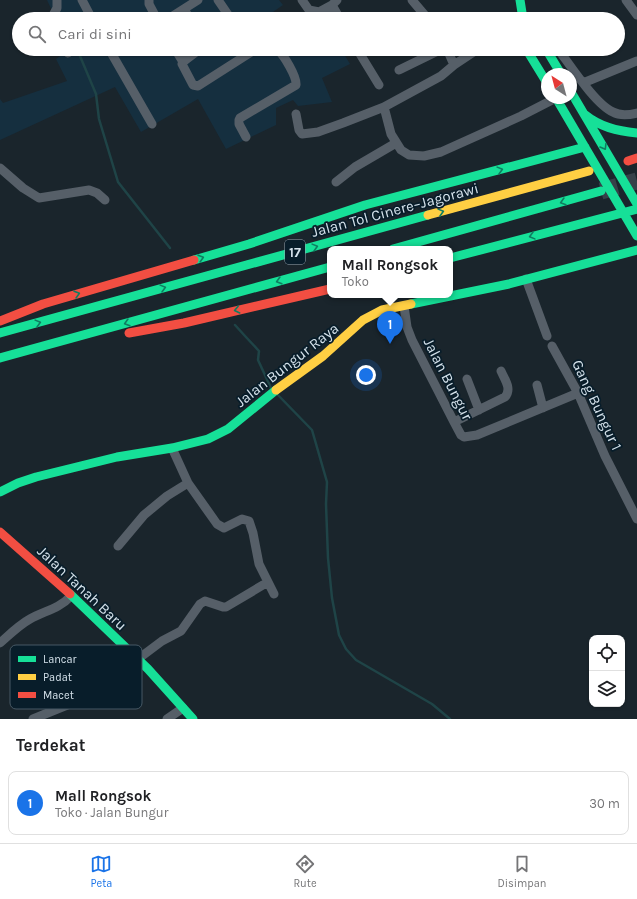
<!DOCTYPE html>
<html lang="id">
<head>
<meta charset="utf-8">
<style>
	:root { --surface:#fff; --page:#f6f6f6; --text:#202124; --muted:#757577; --line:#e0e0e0; --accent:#1a73e8 }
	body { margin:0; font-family:Karla,sans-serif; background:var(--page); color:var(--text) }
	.controls { position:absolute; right:12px; bottom:12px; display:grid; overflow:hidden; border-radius:8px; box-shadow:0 1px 3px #0004 }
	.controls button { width:36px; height:36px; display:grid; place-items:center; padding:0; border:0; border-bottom:1px solid var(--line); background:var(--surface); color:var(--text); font:20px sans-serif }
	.compass { position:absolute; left:541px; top:68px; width:36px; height:36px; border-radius:50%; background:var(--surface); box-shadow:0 1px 3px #0004; rotate:324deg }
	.you { position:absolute; left:366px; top:375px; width:14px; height:14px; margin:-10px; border:3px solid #fff; border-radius:50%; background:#1a73e8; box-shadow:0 0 0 6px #1a73e833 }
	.badge { display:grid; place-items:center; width:26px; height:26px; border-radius:50%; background:var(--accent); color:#fff; font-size:13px; font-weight:700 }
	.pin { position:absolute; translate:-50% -33px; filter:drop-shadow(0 1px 2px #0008) }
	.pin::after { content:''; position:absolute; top:21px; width:14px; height:12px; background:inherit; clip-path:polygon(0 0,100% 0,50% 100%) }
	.popup { position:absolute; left:327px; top:246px; width:126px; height:52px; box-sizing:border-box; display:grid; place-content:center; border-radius:8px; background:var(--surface); filter:drop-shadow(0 1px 3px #0005); font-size:13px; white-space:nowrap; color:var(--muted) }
	.popup b { font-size:15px; color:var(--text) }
	.popup::after { content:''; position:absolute; left:50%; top:100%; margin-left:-8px; border:8px solid transparent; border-top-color:var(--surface) }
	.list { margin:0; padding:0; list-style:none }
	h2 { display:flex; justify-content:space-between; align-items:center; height:52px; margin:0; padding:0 16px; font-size:17px }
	h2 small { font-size:13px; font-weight:400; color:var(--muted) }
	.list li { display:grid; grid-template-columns:26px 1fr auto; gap:12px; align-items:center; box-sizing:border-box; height:64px; margin:0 8px 8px; padding:0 8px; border:1px solid var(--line); border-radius:8px }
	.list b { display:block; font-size:15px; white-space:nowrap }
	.list p { margin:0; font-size:13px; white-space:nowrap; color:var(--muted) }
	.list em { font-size:13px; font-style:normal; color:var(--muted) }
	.icon { flex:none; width:22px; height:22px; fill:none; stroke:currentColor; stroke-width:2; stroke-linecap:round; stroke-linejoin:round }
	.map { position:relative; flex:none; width:637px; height:719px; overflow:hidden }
	.search { position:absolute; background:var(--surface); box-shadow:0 1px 3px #0004; left:12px; right:12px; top:12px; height:44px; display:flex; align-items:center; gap:10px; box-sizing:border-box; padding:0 14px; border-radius:22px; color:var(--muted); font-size:15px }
	.sheet { height:124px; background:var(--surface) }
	nav { display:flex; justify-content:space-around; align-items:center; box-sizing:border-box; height:56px; border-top:1px solid var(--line); background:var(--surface); font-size:11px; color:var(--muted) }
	nav a { display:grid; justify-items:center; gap:2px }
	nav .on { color:var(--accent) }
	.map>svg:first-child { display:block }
	.built { fill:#152f3f }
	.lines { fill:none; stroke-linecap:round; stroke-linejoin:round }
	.stream { stroke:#1f4447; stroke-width:2.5 }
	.highway-tunnel { stroke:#364149; stroke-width:17; stroke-dasharray:17 8; stroke-linecap:butt }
	.street { stroke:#565f68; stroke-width:9 }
	.fast { stroke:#16e098; stroke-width:9 }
	.slow { stroke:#ffcf43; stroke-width:9 }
	.jam { stroke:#f24e42; stroke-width:9 }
	.oneway { stroke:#0f7e61 }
	.labels { text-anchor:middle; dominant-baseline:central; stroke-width:3.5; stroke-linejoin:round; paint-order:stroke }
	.shield { fill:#081d2a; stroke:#98a7b1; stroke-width:1 }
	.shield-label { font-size:14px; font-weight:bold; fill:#d5e2eb }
	.street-label { font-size:15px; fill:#d5e2eb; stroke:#081d2a }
	.key { fill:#081d2a; stroke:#465864; stroke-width:1 }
	.key-label { font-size:11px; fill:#d5e2eb }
</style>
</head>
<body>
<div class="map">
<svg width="637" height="719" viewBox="0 0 637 719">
	<rect width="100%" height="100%" fill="#1a252c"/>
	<path class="built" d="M47,0H279L283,5L270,14L273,19H56Z
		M70,49H341L350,64L322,78L332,102L298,106L293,100L276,108V125L226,149L198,99L141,132L115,87L0,140V99L3,103L67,81L56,59Z"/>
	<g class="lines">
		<path class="stream" d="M77,49L96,94L99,119L118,182L170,248
			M235,325L245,336L259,351L258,360L271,388
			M277,394L312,430L327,482L326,504L328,558L332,598L339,635L346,649L356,660L432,704L450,719"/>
		<path class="highway-tunnel" d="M601,191L637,181"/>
		<path class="street" d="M82,0L92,19
			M149,0V4L157,19
			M218,0L231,19
			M302,0L309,10L319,12L332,5L337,0
			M412,0L428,19
			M626,0L637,15
			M332,5L340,19
			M184,9L190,19
			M51,19L57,8V0
			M168,19L198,0
			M240,19H244
			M66,49L68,53
			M109,49L152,124
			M175,49L183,62
			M200,49L183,62L182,64L193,85L198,86L256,49
			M357,49L379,85
			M447,49L454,65
			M558,49C570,65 596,105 613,112C620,116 629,115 637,113
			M399,70L442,49
			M583,83L637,61
			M384,107L391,134L401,150L409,155L424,156L441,152L521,116L556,98
			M296,114L299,130L302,134L318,132L343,123L384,107L441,76L454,65L478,49
			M246,137L239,124V120L240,118L296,85C297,77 284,55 277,49
			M0,168L23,188L39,198L89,190L97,193L105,200
			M336,182L355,167L396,143
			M526,279L547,336
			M404,306L407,327L412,340L454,422L461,435L464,437L477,435L578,393
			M552,346L578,393L605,456L637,519
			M467,379L479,410
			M537,385L543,408
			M454,422L505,397C512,389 505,380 501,371
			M172,448L188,483L217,524L224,528L242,519L249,521L253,533L259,564L274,594
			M118,546L144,515L167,496L188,483
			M0,643C9,635 19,625 30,619C44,611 59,609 71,596
			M138,659L162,641L181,631L200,604L205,601L223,607H226L268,582
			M33,719L87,697
			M167,719L183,708"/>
		<path class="fast" d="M520,0L523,19
			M528,49V52L547,83
			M546,49L561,74
			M571,92L637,204
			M556,98L637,236
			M584,114C600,127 617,131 637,133
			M393,249L601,191
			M450,258L637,209
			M194,260L249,244L365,205L585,147
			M411,304L509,284L637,250
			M0,333L428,215
			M0,358L330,267
			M0,492L18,483L36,477L117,457L172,448L208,439L228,429L276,390
			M70,594L148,669L193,719"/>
		<path class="slow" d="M428,215L589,171
			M276,390L323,356L363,320L382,310L411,304"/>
		<path class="jam" d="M628,161L637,158
			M0,321L43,304L194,260
			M129,333L184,323L330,289
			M0,532L70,594"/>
	</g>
	<defs><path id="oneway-chevron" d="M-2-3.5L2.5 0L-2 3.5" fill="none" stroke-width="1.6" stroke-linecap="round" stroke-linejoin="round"/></defs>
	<g class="oneway">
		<use href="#oneway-chevron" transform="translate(604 147) rotate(59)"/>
		<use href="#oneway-chevron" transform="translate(500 170) rotate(-15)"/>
		<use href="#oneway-chevron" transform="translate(563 202) rotate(164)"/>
		<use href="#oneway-chevron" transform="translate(441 212) rotate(-15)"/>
		<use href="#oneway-chevron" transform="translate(532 236) rotate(165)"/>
		<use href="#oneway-chevron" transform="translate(315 247) rotate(-15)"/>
		<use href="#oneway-chevron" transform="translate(201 258) rotate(-16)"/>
		<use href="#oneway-chevron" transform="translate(279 281) rotate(164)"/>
		<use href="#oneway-chevron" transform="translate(163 288) rotate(-15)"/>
		<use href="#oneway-chevron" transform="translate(77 294) rotate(-16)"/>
		<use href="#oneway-chevron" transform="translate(237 310) rotate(167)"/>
		<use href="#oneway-chevron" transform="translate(38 323) rotate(-15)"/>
		<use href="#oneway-chevron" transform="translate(127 323) rotate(164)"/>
	</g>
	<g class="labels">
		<rect class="shield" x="285" y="240" width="20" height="24" rx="3"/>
		<g class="shield-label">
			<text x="295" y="252">17</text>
		</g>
		<g class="street-label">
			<text transform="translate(395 210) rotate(-15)">Jalan Tol Cinere–Jagorawi</text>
			<text transform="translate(287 365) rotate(-38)">Jalan Bungur Raya</text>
			<text transform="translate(448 379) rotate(63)">Jalan Bungur</text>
			<text transform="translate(597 405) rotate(65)">Gang Bungur 1</text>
			<text transform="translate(82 588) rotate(43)">Jalan Tanah Baru</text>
		</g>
	</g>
	<rect x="10" y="645" width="132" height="64" rx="6" class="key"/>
	<rect x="18" y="656" width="18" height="6" fill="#16e098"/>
	<rect x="18" y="674" width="18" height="6" fill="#ffcf43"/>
	<rect x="18" y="692" width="18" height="6" fill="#f24e42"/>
	<g class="key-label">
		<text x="43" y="663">Lancar</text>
		<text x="43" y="681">Padat</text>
		<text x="43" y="699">Macet</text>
	</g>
</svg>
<div class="controls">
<button><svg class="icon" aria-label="locate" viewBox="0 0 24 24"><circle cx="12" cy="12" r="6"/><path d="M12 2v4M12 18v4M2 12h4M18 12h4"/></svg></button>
<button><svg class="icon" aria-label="layers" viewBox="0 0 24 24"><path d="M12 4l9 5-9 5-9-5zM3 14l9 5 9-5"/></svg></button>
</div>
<svg class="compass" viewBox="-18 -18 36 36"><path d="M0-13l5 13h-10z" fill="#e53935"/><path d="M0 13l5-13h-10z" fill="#757577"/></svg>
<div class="you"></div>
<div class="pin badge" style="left:390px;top:344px">1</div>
<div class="popup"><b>Mall Rongsok</b>Toko</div>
<div class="search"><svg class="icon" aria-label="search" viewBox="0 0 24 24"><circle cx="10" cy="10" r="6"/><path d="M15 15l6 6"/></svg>Cari di sini</div>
</div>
<section class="sheet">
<h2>Terdekat<small></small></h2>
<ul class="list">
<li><span class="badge">1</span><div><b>Mall Rongsok</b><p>Toko · Jalan Bungur</p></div><em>30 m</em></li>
</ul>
</section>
<nav>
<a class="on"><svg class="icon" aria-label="map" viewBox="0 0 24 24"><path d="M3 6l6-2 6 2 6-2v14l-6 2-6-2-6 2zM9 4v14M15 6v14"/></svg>Peta</a>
<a><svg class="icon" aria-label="directions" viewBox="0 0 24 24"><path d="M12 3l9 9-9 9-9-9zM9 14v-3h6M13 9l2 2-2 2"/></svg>Rute</a>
<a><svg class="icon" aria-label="saved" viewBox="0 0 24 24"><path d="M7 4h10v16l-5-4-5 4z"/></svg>Disimpan</a>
</nav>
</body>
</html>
